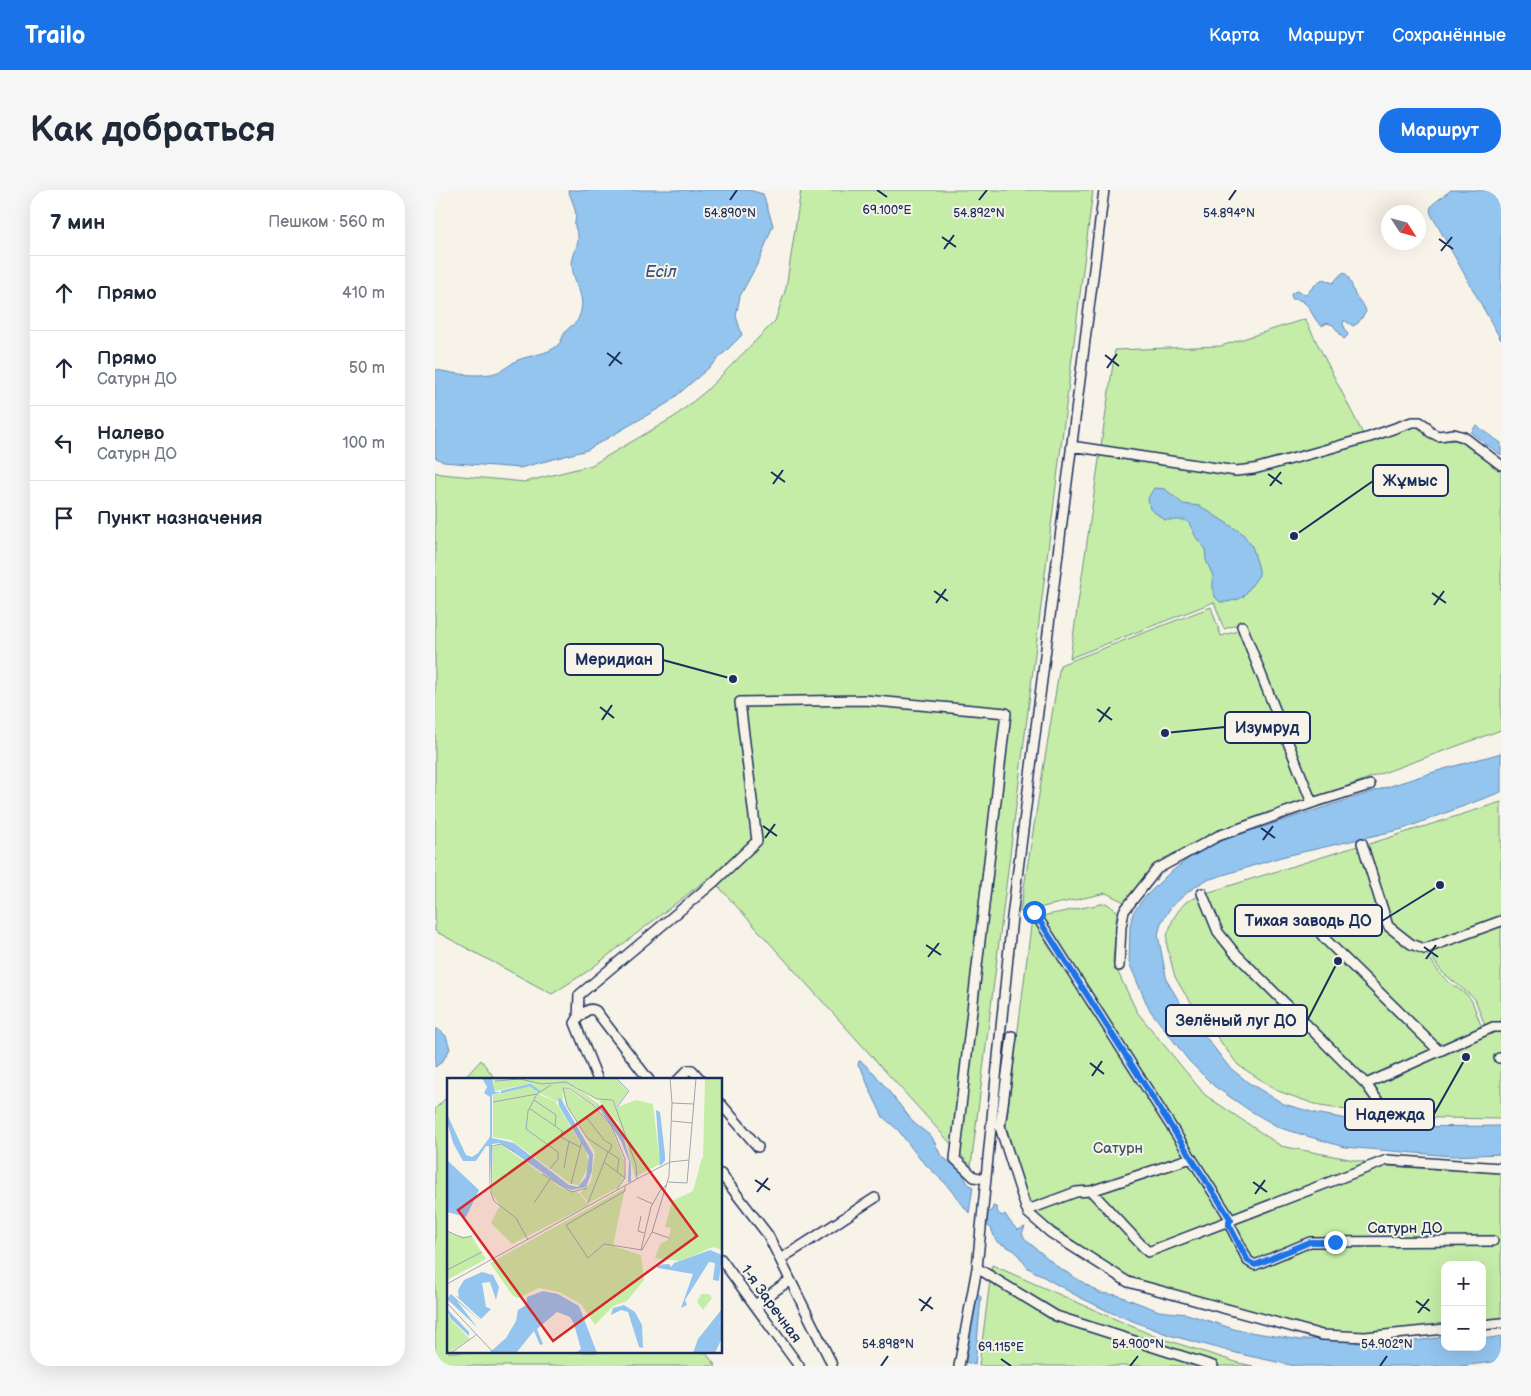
<!DOCTYPE html>
<html lang="ru">
<head>
<meta charset="utf-8">
<style>
	:root { --surface:#fff; --page:#f6f6f7; --text:#1f2937; --muted:#747a83; --line:#e0e1e3; --accent:#1a73e8 }
	body { margin:0; font-family:"Balsamiq Sans",sans-serif; background:var(--page); color:var(--text) }
	.controls { position:absolute; right:15px; bottom:15px; display:grid; overflow:hidden; border-radius:10px; box-shadow:0 5px 20px #0002 }
	.controls button { width:45px; height:45px; display:grid; place-items:center; padding:0; border:0; border-bottom:1px solid var(--line); background:var(--surface); color:var(--text); font:25px sans-serif }
	.compass { position:absolute; left:946px; top:15px; width:45px; height:45px; border-radius:50%; background:var(--surface); box-shadow:0 5px 20px #0002; rotate:126deg }
	.stop { position:absolute; width:15px; height:15px; margin:-11px; border:4px solid #1a73e8; border-radius:50%; background:#fff }
	.stop.end { background:#1a73e8; border-color:#fff; box-shadow:0 1px 5px #0008 }
	.list { margin:0; padding:0; list-style:none }
	h2 { display:flex; justify-content:space-between; align-items:center; height:65px; margin:0; padding:0 20px; font-size:21px }
	h2 small { font-size:16px; font-weight:400; color:var(--muted) }
	.list li { display:grid; grid-template-columns:32px 1fr auto; gap:15px; align-items:center; box-sizing:border-box; height:75px; padding:0 20px; border-top:1px solid var(--line) }
	.list b { display:block; font-size:19px; white-space:nowrap }
	.list p { margin:0; font-size:16px; white-space:nowrap; color:var(--muted) }
	.list em { font-size:16px; font-style:normal; color:var(--muted) }
	.icon { flex:none; width:28px; height:28px; fill:none; stroke:currentColor; stroke-width:2; stroke-linecap:round; stroke-linejoin:round }
	.map { position:relative; flex:none; width:1066px; height:1176px; overflow:hidden; border-radius:20px }
	header { display:flex; align-items:center; gap:30px; box-sizing:border-box; height:70px; padding:0 25px; background:var(--accent); color:#fff }
	header strong { font-size:24px }
	nav { display:flex; gap:28px; margin-inline-start:auto; font-size:18px }
	.intro { display:flex; align-items:center; justify-content:space-between; box-sizing:border-box; height:120px; padding:0 30px }
	h1 { margin:0; font-size:35px }
	.button { padding:12px 22px; border-radius:20px; background:var(--accent); color:#fff; font-size:18px; font-weight:700 }
	main { display:flex; gap:30px; padding:0 30px }
	aside { flex:1; background:var(--surface); border-radius:20px; box-shadow:0 5px 20px #0002 }
	.map>svg:first-child { display:block }
	.green { fill:#c5eda8; stroke:#708e83 }
	.water { fill:#93c5ef; stroke:#6389b5 }
	.lines { fill:none; stroke-linecap:round; stroke-linejoin:round }
	.minor-casing { stroke:#1b2f5e; stroke-width:12 }
	.minor { stroke:#f7f3e8; stroke-width:9 }
	.route { stroke:#1a73e8; stroke-width:6 }
	.ticks { fill:none; stroke:#1b2f5e; stroke-width:2 }
	.labels { text-anchor:middle; dominant-baseline:central; stroke-width:4; stroke-linejoin:round; paint-order:stroke }
	.park-label { font-size:15px; fill:#3d556d; stroke:#f7f3e8 }
	.street-label { font-size:15px; fill:#1b2f5e; stroke:#f7f3e8 }
	.water-label { font-size:16px; font-style:italic; fill:#395482; stroke:#f7f3e8 }
	.inset-river { fill:none; stroke:#93c5ef; stroke-width:2.5 }
	.inset-road { fill:none; stroke:#9fa5b1; stroke-width:1 }
	.view { fill:#d62828; fill-opacity:0.15; stroke:#d62828; stroke-width:2.5 }
	.inset-edge { fill:none; stroke:#1b2f5e; stroke-width:2.5 }
	.ticks-label { font-size:12px; text-anchor:middle; fill:#1b2f5e; stroke:#f7f3e8; stroke-width:4; stroke-linejoin:round; paint-order:stroke }
	.leader { fill:none; stroke:#1b2f5e; stroke-width:2 }
	.callout-dot { fill:#1b2f5e; stroke:#f7f3e8; stroke-width:2 }
	.callout { fill:#f7f3e8; stroke:#1b2f5e; stroke-width:2 }
	.callout-label { font-size:16px; text-anchor:middle; font-weight:bold; fill:#1b2f5e }
</style>
</head>
<body>
<header>
<strong>Trailo</strong>
<nav><a>Карта</a><a>Маршрут</a><a>Сохранённые</a></nav>
</header>
<div class="intro"><h1>Как добраться</h1><a class="button">Маршрут</a></div>
<main>
<aside>
<h2>7 мин<small>Пешком · 560 m</small></h2>
<ul class="list">
<li><svg class="icon" aria-label="ahead" viewBox="0 0 24 24"><path d="M12 20V5M6 11l6-6 6 6"/></svg><div><b>Прямо</b></div><em>410 m</em></li>
<li><svg class="icon" aria-label="ahead" viewBox="0 0 24 24"><path d="M12 20V5M6 11l6-6 6 6"/></svg><div><b>Прямо</b><p>Сатурн ДО</p></div><em>50 m</em></li>
<li><svg class="icon" aria-label="left" viewBox="0 0 24 24"><path d="M17 20v-9H6M10 6l-5 5 5 5"/></svg><div><b>Налево</b><p>Сатурн ДО</p></div><em>100 m</em></li>
<li><svg class="icon" aria-label="arrive" viewBox="0 0 24 24"><path d="M6 21V4h12l-3 4 3 4H6"/></svg><div><b>Пункт назначения</b></div></li>
</ul>
</aside>
<div class="map">
<svg width="1066" height="1176" viewBox="0 0 1066 1176">
	<rect width="100%" height="100%" fill="#f7f3e8"/>
	<filter id="ink" filterUnits="userSpaceOnUse"><feTurbulence type="fractalNoise" baseFrequency=".02" numOctaves="2"/><feDisplacementMap in="SourceGraphic" scale="10" xChannelSelector="R" yChannelSelector="G"/><feConvolveMatrix kernelMatrix="1 2 1 2 8 2 1 2 1" color-interpolation-filters="sRGB"/></filter>
	<g filter="url(#ink)">
		<path class="green" d="M366,0H658L536,976L275,687L153,781L117,804L0,741V282L6,284L90,292L157,275L239,227L271,201L340,131L351,98Z
			M870,129L932,252L975,237H982L992,246L1006,251L1021,250L1029,254L1066,281V540L874,610L808,433L789,439L779,412L635,468L680,160L786,156Z
			M776,417L786,446L806,440L872,610L784,643L720,677L693,714L671,703L585,722L625,475Z
			M1066,612V835L1051,838L1040,809L1007,782L992,760L958,739L931,655Z
			M926,655L951,736L989,759L1003,781L1011,790L1032,805L1037,811L1048,841L932,892L784,741L768,704Z
			M766,705L782,743L930,895L952,926L885,916L843,901L803,875L750,804L740,787L732,756V746L738,729L744,720L751,712Z
			M671,713L682,721L678,772L702,822L770,905L846,956L951,976L1066,983V1129L1047,1131V1075H1010V1135L930,1143L889,1141L691,1086L602,1026L593,1012L571,935L597,728Z
			M1057,839H1066V929L956,927L933,895Z
			M46,870L61,890H28Z
			M14,905V1162H270L281,1176H0V919Z
			M557,1075L719,1146L804,1173L818,1176H544Z"/>
		<path class="water" d="M133,0H314L328,4L338,35L325,69L305,106L301,126L307,145L277,175L233,213L152,260L85,278L8,272L0,267V179C14,184 49,188 63,182C71,179 76,173 83,170C95,165 111,165 122,156C127,152 127,145 132,140C136,135 141,135 144,127C153,105 137,94 137,73C138,65 142,58 143,51C144,44 141,42 140,36C139,33 141,29 141,25C140,17 136,8 133,0Z
			M1016,0H1066V150L996,24L995,19L998,14Z
			M909,82C916,89 917,97 920,105C924,112 930,114 931,122L923,133L918,136L909,130L908,134L913,145L909,149L898,135L892,133L887,136C874,127 877,109 857,109L856,104L861,101L871,104L883,92L888,89L898,93L905,85Z
			M1041,235L1066,253V265L1036,243Z
			M719,298L730,299L748,314L765,316L807,343L817,356L824,379V385L809,406L804,409L792,412H785L781,408L778,403V386L771,370L770,358L762,349L754,333L749,330H730L715,319L713,308Z
			M1066,563V602L968,639L846,667L769,691L754,701L736,717L726,733L723,745L732,791L747,816L794,877L814,893L849,914L880,923L955,937L1066,936V964L1016,966L909,957L845,938L814,920L779,896L754,871L714,819L694,773L695,736L698,723L709,708L731,686L754,668L784,651L1002,581Z
			M0,839H3L11,846L15,859L7,872L0,877Z
			M424,871L427,872L439,883L480,934L497,947L506,966L522,977L528,984L533,994L538,997L534,1023L510,993L485,969L463,940L448,927L434,898L427,880L423,875Z
			M558,1016L561,1017L563,1023L567,1026L570,1024C573,1029 578,1036 583,1040L590,1037L587,1044L591,1050L623,1077L665,1103L682,1105L724,1121L752,1124L802,1140L865,1150L910,1148L923,1153L971,1152L1010,1147V1157H1047V1148H1055L1066,1146V1171L1025,1176H860L805,1164L734,1145L677,1123L642,1106L593,1078L580,1061L561,1051L556,1038L548,1033L550,1022L552,1023L557,1020Z
			M541,1103L546,1107L540,1175L531,1172L538,1109Z"/>
		<g class="lines">
			<g class="minor-casing">
				<path id="minor" d="M636,256L801,281L819,279L875,264L935,247L977,232H985L991,236L995,242L1003,246L1019,244L1029,247L1066,275
					M807,436L877,613
					M927,653L953,736L976,754L989,759L1066,731
					M767,703L783,742L799,762L931,894L955,928
					M599,722L796,1030
					M877,732L890,749L1004,861
					M684,776L686,737L689,721L722,679L783,646L877,613L935,595
					M143,828C148,824 154,816 161,821L214,890
					M577,846L565,937L591,1018H598L641,1002L656,1001L756,968
					M1064,868H1066
					M163,890L140,833L143,828L144,805L279,692L322,651L305,512L430,510L571,523L520,969L539,987L551,989
					M243,890L253,880H257L266,890
					M931,894L1058,837H1066
					M286,914L323,957
					M286,984L333,1045L395,1170L397,1176
					M656,1001L713,1062L952,970L1066,978
					M592,1018L593,1023L616,1043L693,1092L887,1145L930,1147L1010,1139
					M793,1031L813,1071L820,1075L875,1052L1058,1051
					M286,1069L364,1176
					M345,1069C377,1050 408,1028 440,1008
					M542,1078L621,1126L778,1176
					M320,1115L355,1090
					M1047,1135L1066,1133
					M524,1176L542,1078L577,727L669,0"/>
			</g>
			<use href="#minor" class="minor"/>
		</g>
	</g>
	<g class="lines" filter="url(#ink)">
		<path class="route" d="M599,722L796,1030L794,1031V1035L813,1071L820,1075L875,1052H900"/>
	</g>
	<path class="ticks" d="M442,0L452,7M295,10L302,0M544,10L552,0M794,10L801,0M507,47L521,57M1004,49L1018,59M509,59L519,45M1006,61L1017,47M172,163L187,174M670,165L684,176M174,176L185,162M672,178L682,164M336,282L350,292M833,284L847,294M338,294L348,280M835,296L846,282M499,401L513,411M997,403L1011,413M501,413L511,399M999,415L1009,401M165,517L179,528M662,519L677,530M167,530L177,515M664,532L675,517M328,636L342,646M826,638L840,648M330,648L340,634M828,650L838,636M491,755L506,765M989,757L1003,767M493,767L504,753M991,769L1001,755M655,873L669,884M657,886L667,871M320,990L335,1000M818,992L832,1002M322,1002L333,988M820,1004L830,990M484,1109L498,1119M981,1111L995,1121M486,1121L496,1107M983,1123L994,1109M566,1169L576,1176M446,1176L453,1166M695,1176L703,1166M945,1176L952,1166"/>
	<g class="labels">
		<g class="park-label">
			<text x="683" y="958">Сатурн</text>
		</g>
		<g class="street-label">
			<text x="970" y="1038">Сатурн ДО</text>
			<text transform="translate(336 1114) rotate(54)">1-я Заречная</text>
		</g>
		<g class="water-label">
			<text x="226" y="82">Есіл</text>
		</g>
	</g>
	<g transform="translate(12 888)">
		<rect width="275" height="275" fill="#f7f3e8"/>
		<path d="M46,0H122V4L153,27L150,26L154,33L121,8L115,10L116,23L111,20V24L94,16L82,6L48,13ZM123,0H168L181,13L169,29L166,21H150L122,4ZM258,0H275V172L266,169L233,183L208,180L213,166L221,162L224,150L218,149L225,123L246,113L255,80L259,78L256,79ZM83,8L95,18L108,23L139,73L142,87L132,107L124,106L64,62L46,59V17ZM120,10L146,28L163,47L177,82L178,98L170,110L142,125L133,115L144,104L148,74L120,28L115,11ZM157,21L165,22L168,30L189,22L206,26L213,86L188,99L178,60L171,45L152,23ZM53,66L115,110L132,115L142,127L65,166L44,145L53,127L45,116L46,69ZM178,110L166,168L194,177L197,202L180,223L166,228L148,247L134,226L112,214L92,210L71,220L66,218L43,185ZM0,153L11,158L25,159L39,181L0,202ZM254,216H262L265,220L256,232L250,224ZM0,238L23,261L2,275H0Z" fill="#c5eda8"/>
		<path d="M35,0H45L48,14H54L45,17V60L67,65L122,107L131,109L139,99L142,78L112,28L111,20L114,21L146,76L145,93L139,109L125,112L116,109L53,65L45,66L42,115V68H39L29,83H16L6,65L0,43V36L19,77L25,79L31,75L43,59V19L37,15L40,9ZM149,25L164,38L177,61L184,86V104H181L182,83L174,63ZM209,32L213,34L218,77V83L213,88ZM0,82L32,112L19,139L0,134ZM263,172L275,177L272,203L266,202L268,185L262,184L238,222L240,227L234,230L246,196L211,190L209,187L222,186L224,189L227,185ZM35,194L46,197L52,209L49,222L43,204L35,205L39,229L44,231L34,241L9,218L12,219L11,212L17,202ZM96,213L111,216L132,228L150,275H129L134,271L127,246L123,239L110,234L90,251L96,266L93,267L87,253L69,275H42L59,260L69,243L71,232L79,227L80,219ZM4,216L35,244L10,223L30,249L0,221ZM177,227L188,234L195,247L196,270L192,269L181,234L174,232L164,237L166,230ZM0,231L22,254V258L3,240ZM275,231V240L268,250L275,243V260L268,275H246L251,261Z" fill="#93c5ef"/>
		<path class="inset-river" d="M54,14L83,7L93,14M266,253L275,239"/>
		<path class="inset-road" d="M169,0L182,13L170,29M48,3L73,1L95,6L119,4L150,21L166,22L189,87L190,101M87,22L109,37L108,48M46,24L90,16M225,25L247,26M82,30L118,55M140,40L157,62L165,67L162,74M225,43L245,45M115,53L114,59L133,69M68,74L54,66L45,68L44,115L47,123L69,140L81,162M157,84L178,100L170,111M117,90L122,63M103,91L111,81V74L79,51L81,33L90,16L104,7M170,94L172,81L140,60L120,28L116,10H122L146,27L164,47L178,81V100M95,96L125,114L140,110M221,104L240,105L249,0M124,106L135,63M178,108V113L119,147L141,180L157,166L195,172M190,119L206,126M87,125L103,101M141,125L161,74M194,138L191,153L197,155M0,153L16,160L25,158M205,154L222,160M194,172L204,129L214,111L220,107M195,172L205,154L222,98L225,25L223,0M0,192L35,174M0,206L190,101L223,84L242,82M0,225L47,275M4,275L29,257"/>
		<path class="view" d="M155,28L250,158L106,263L11,132Z"/>
		<rect width="275" height="275" class="inset-edge"/>
	</g>
	<g class="ticks-label">
		<text x="452" y="24">69.100°E</text>
		<text x="295" y="27">54.890°N</text>
		<text x="544" y="27">54.892°N</text>
		<text x="794" y="27">54.894°N</text>
		<text x="453" y="1158">54.898°N</text>
		<text x="703" y="1158">54.900°N</text>
		<text x="952" y="1158">54.902°N</text>
		<text x="566" y="1161">69.115°E</text>
	</g>
	<path class="leader" d="M859 346L938 291M298 489L228 470M730 543L790 537M1005 695L947 731M903 771L872 831M1031 867L999 924"/>
	<g class="callout-dot">
		<circle cx="859" cy="346" r="5"/>
		<circle cx="298" cy="489" r="5"/>
		<circle cx="730" cy="543" r="5"/>
		<circle cx="1005" cy="695" r="5"/>
		<circle cx="903" cy="771" r="5"/>
		<circle cx="1031" cy="867" r="5"/>
	</g>
	<g class="callout">
		<rect x="938" y="275" width="75" height="31" rx="5"/>
		<rect x="130" y="454" width="98" height="31" rx="5"/>
		<rect x="790" y="522" width="85" height="31" rx="5"/>
		<rect x="800" y="715" width="147" height="31" rx="5"/>
		<rect x="731" y="815" width="141" height="31" rx="5"/>
		<rect x="910" y="909" width="89" height="31" rx="5"/>
	</g>
	<g class="callout-label">
		<text x="975" y="296">Жұмыс</text>
		<text x="179" y="475">Меридиан</text>
		<text x="832" y="543">Изумруд</text>
		<text x="873" y="736">Тихая заводь ДО</text>
		<text x="801" y="836">Зелёный луг ДО</text>
		<text x="955" y="930">Надежда</text>
	</g>
</svg>
<div class="controls">
<button>+</button>
<button>−</button>
</div>
<svg class="compass" viewBox="-18 -18 36 36"><path d="M0-13l5 13h-10z" fill="#e53935"/><path d="M0 13l5-13h-10z" fill="#747a83"/></svg>
<div class="stop" style="left:599px;top:722px"></div>
<div class="stop end" style="left:900px;top:1052px"></div>
</div>
</main>
</body>
</html>
